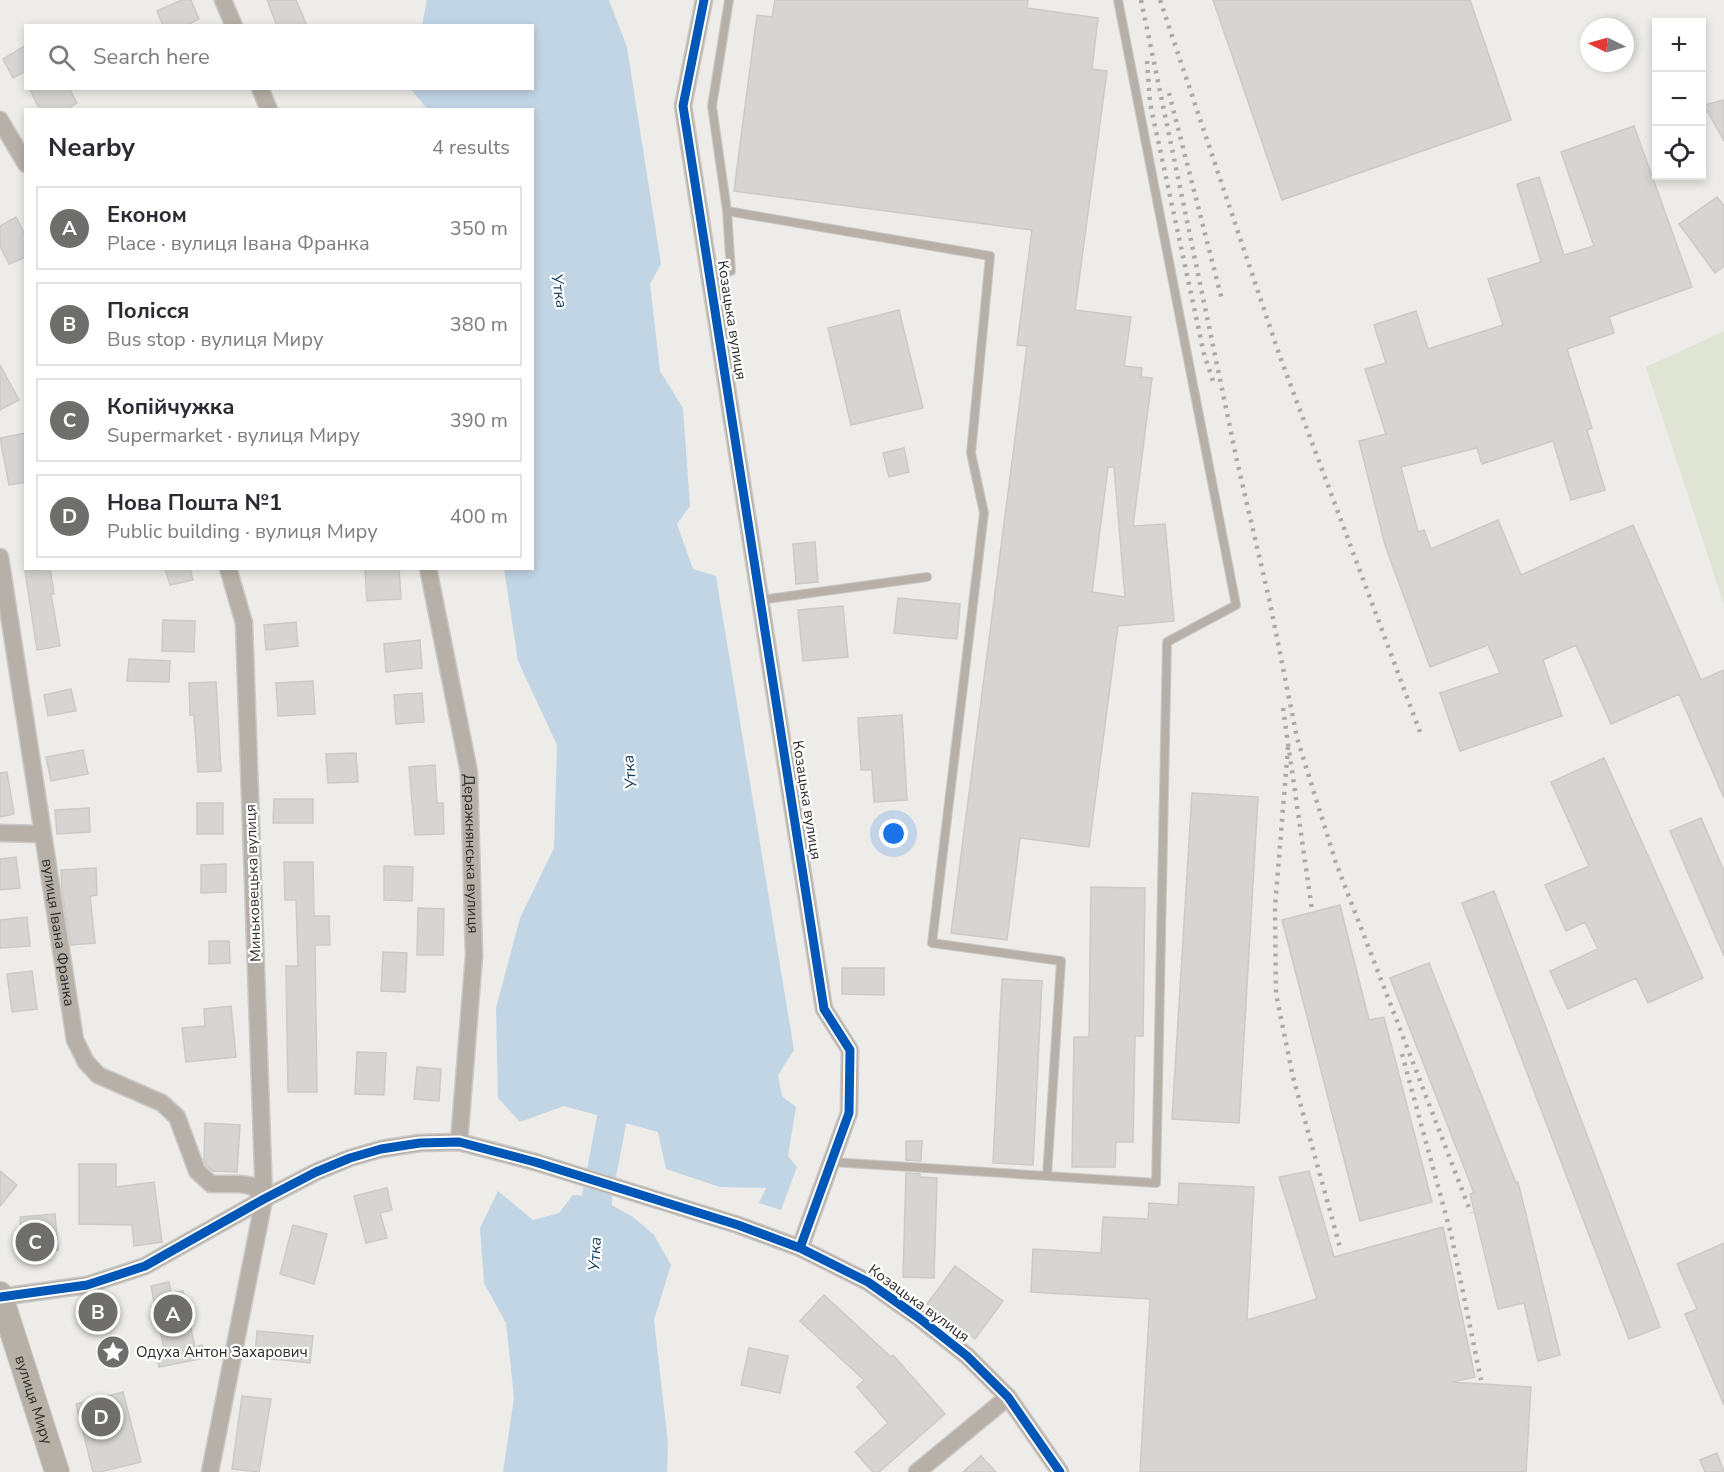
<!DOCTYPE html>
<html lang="en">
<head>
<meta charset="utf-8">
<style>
	:root { --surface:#fff; --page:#f7f7f7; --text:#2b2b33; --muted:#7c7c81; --line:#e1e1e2; --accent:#6f6e6c }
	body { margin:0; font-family:"Nunito Sans",sans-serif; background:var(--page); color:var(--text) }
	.controls { position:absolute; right:18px; top:18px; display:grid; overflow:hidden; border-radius:0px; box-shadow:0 3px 9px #0003 }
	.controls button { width:54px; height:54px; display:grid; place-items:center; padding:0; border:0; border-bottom:2px solid var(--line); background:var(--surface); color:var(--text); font:30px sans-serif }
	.compass { position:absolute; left:1580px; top:18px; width:54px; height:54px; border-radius:50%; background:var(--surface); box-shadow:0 3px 9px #0003; rotate:275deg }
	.you { position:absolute; left:894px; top:834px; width:21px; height:21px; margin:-15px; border:4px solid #fff; border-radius:50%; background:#1a73e8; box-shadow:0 0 0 9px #1a73e833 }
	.badge { display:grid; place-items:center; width:39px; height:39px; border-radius:50%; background:var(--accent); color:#fff; font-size:20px; font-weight:700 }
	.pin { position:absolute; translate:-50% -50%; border:3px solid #fff; box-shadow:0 2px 6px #0006 }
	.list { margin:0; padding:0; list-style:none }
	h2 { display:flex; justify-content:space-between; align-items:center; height:78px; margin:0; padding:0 24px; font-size:26px }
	h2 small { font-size:20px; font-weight:400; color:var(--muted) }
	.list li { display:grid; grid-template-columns:39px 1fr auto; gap:18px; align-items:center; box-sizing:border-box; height:84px; margin:0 12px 12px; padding:0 12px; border:2px solid var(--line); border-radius:0px }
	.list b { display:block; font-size:22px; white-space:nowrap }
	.list p { margin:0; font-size:20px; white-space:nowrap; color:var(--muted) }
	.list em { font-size:20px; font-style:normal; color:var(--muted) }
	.icon { flex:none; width:33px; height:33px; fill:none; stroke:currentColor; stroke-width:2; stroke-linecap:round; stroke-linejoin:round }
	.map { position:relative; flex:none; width:1724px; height:1472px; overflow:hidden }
	.search { position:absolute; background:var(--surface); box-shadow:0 3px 9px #0003; left:24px; top:24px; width:510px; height:66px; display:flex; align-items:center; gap:15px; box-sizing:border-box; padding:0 21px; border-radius:0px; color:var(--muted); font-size:22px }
	.panel { position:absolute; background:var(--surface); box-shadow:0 3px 9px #0003; left:24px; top:108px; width:510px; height:462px; border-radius:0px }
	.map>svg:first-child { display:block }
	.green { fill:#e0e4d5 }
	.water { fill:#c2d5e5 }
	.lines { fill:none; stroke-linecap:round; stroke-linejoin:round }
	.river { stroke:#c2d5e5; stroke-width:30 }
	.building { fill:#d7d5d3; stroke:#cccac9; stroke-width:1.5; fill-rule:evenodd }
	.service-casing { stroke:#cac9c7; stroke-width:10 }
	.minor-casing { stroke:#cac9c7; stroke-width:19 }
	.secondary-casing { stroke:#cac9c7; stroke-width:26 }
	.service { stroke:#b7b0a8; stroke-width:8 }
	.minor { stroke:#b7b0a8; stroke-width:16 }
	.secondary { stroke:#b7b0a7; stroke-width:24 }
	.rail { stroke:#adaaa5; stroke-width:4.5; stroke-dasharray:3 6; stroke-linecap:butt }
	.cycleway-casing { stroke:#fff; stroke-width:13 }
	.cycleway { stroke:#0057b8; stroke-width:9 }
	.labels { text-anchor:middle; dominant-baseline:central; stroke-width:4.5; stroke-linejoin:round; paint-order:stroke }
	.street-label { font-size:15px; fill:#2b2a28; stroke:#fff }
	.poi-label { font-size:15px; fill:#2b2a28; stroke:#fff; text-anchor:start }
	.water-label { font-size:16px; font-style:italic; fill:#154263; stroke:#fff }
</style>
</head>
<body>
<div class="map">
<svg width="1724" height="1472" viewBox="0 0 1724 1472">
	<rect width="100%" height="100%" fill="#eeece9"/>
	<path class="green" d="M1724,331V605L1646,367Z"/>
	<path class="water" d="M427,0H609L627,47L661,264L650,284L660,371L683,408L690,506L677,524L693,569L716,576L794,1050L778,1075L782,1096L796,1107L788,1156L797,1167L781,1210L759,1203L766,1188L720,1187L666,1169L658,1132L564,1106L520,1122L498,1098L496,1008L520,918L554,848L557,745L518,661L504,569L532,568V110L427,109L411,89L532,88V26L422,25Z
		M498,1191L533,1220L559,1213L573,1195L597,1197L633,1217L654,1235L671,1265L654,1320L668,1443L667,1472H503L514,1398L506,1323L484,1283L480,1228Z"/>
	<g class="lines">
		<path class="river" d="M595,1238L597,1197L619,1081"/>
	</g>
	<path class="building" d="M182,0H191L199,19L185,26H163L157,11Z
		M267,0H296L307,26H277Z
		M775,0H1028L1027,8L1098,18L1092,69L1107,71L1075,310L1131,317L1124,366L1142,368L1141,377L1152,378L1133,526L1165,524L1174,621L1118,626L1089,847L1020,838L1007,940L951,933L1027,346L1017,345L1032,230L734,191L757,15L772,17ZM1108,467H1114L1125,597L1092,592Z
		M1213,0H1470L1511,120L1282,200Z
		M26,45V71L13,78L3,59Z
		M29,88H69L77,103L65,110H40Z
		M1724,100V141L1704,105Z
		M1634,126L1692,287L1609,317L1614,333L1567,349L1592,428L1587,430L1605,490L1571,500L1553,441L1482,464L1477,448L1401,467L1418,532L1424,530L1431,549L1498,520L1521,575L1633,525L1701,680L1724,670V798L1679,694L1611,724L1576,645L1543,660L1562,716L1460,751L1440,693L1500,673L1488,645L1430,667L1385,545L1359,441L1386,434L1365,369L1386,363L1374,325L1416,311L1428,349L1503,325L1488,279L1541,262L1517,184L1539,177L1564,255L1594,246L1561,152Z
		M1717,197L1724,206V266L1715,273L1679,224Z
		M16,217L26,237V257L9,264L0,246V226Z
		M899,310L923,408L851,425L828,328Z
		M0,365L19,400L0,410Z
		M26,433V482L9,485L0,438Z
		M904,448L909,472L889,477L883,453Z
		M815,542L818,582L796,584L793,544Z
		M50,568L54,594H51L60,646L37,650L25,571Z
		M165,568H190L193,580L170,585Z
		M399,568L401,599L367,601L365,569Z
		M898,598L960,604L957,639L894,633Z
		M843,606L848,657L803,661L798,610Z
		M163,620L195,621L194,652L162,651Z
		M296,622L298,646L266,650L264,625Z
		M420,640L422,668L386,672L384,644Z
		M129,659L170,661L169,682L127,681Z
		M313,681L315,714L278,716L276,683Z
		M216,682L221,771L198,772L194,715H190L189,683Z
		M71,689L76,711L48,716L44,695Z
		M422,693L424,722L396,724L394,695Z
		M902,715L907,800L874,802L872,770H861L858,718Z
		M83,750L88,774L51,781L46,757Z
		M356,753L358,782L328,783L326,754Z
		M1604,758L1703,978L1648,1003L1636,978L1568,1009L1550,971L1598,949L1585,922L1566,931L1545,885L1589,866L1551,782Z
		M435,765L437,803H443L444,834L415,835L409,767Z
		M7,772L14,814L0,817V773Z
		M1192,793L1258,797L1239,1123L1172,1119Z
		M274,799H313V823H273Z
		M197,803H223V834H197Z
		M89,808L90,832L57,834L55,810Z
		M1701,818L1724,871V956L1670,831Z
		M16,857L20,888L0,890V859Z
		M284,862H313L314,916H329L330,945H315L317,1092H288L286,966H298L296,900H285Z
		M226,864V892L201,893V865Z
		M384,866L413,867L412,901L384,900Z
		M96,868L97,895L90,896L95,943L71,945L62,890L61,870Z
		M1091,887L1145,888L1143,1036H1135L1133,1142H1116L1115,1167H1072L1074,1037H1089Z
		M1494,891L1660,1327L1629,1339L1462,903Z
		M1340,905L1369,1020L1384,1017L1432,1202L1360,1221L1282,920Z
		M418,908L444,909L443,955H417Z
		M27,917L30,946L0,948V920Z
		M209,941H229L230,963L209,964Z
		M383,952L407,953L405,992L381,991Z
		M1429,963L1516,1183L1518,1182L1560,1355L1538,1361L1524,1303L1498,1309L1470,1194L1474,1193L1390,978Z
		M842,968H884V995L842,994Z
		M32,971L37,1009L12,1012L7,974Z
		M1002,979L1042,981L1033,1165L993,1163Z
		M231,1006L236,1057L186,1062L182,1028L205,1026L204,1009Z
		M357,1052L386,1053L384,1095L355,1094Z
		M417,1067L441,1069L439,1101L414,1099Z
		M205,1123L240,1125L237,1172L213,1171L206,1165L204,1159Z
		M906,1141H922L921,1161L906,1160Z
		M79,1164H116V1187L154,1182L162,1242L134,1246L132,1225L79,1224Z
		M0,1171L17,1185L0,1206Z
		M1309,1171L1334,1257L1443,1227L1475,1377L1452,1382L1531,1387L1526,1472H1140L1150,1299L1031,1292L1033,1249L1101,1253L1103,1217L1148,1219L1149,1203L1178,1205L1179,1183L1254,1187L1247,1320L1317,1299L1279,1177Z
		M906,1173L920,1174V1177L937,1178L934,1278L903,1277Z
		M387,1188L392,1210L380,1213L387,1238L366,1243L354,1196Z
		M55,1214L58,1250L23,1253L20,1217Z
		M293,1225L327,1234L314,1284L280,1274Z
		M1724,1243V1405L1685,1314L1697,1309L1677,1264Z
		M955,1266L1003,1301L975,1339L927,1304Z
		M169,1282L171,1293L183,1291L195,1347L202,1345L205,1358L159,1367L156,1351L164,1349L151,1286Z
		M824,1295L891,1357L893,1355L945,1414L879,1472H873L855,1452L888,1423L857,1387L864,1380L800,1321Z
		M257,1331L313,1336L310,1363L255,1357Z
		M749,1348L788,1356L780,1393L741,1385Z
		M123,1392L141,1462L100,1472H93L76,1404Z
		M242,1396L271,1399L259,1472L232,1469Z
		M1717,1453L1724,1472H1705L1700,1460Z
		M981,1456L996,1472H963Z"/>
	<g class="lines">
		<g class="service-casing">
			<path id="service" d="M727,211L990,256L971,453L984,513L932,943L1061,961L1047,1176
				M710,278L731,271L727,211L712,106L729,0
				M760,600L927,577
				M832,1162L1156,1183L1167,642L1236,605L1118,0"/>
		</g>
		<g class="minor-casing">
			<g id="minor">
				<path d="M223,0L234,26"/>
				<path d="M704,0L683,106L824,1009L850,1050L849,1113L800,1248"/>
				<path d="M260,88L269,110"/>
				<path d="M0,120L26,164"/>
				<path id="s1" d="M0,557L75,1040L86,1062L98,1075L162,1103L177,1117L197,1171L211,1184H240L253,1186L264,1199"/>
				<path id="s2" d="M428,568L469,772L474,956L459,1142"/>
				<path d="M0,833L42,834"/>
				<path d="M0,1297L87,1285L145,1266L264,1199L316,1172L350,1158L381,1149L420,1143L459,1142L535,1162L738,1225L800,1248L868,1282L919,1318L967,1356L1008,1397L1060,1472"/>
				<path d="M210,1472L264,1199L244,623L228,568"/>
				<path d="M917,1472L1008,1397"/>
			</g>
		</g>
		<g class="secondary-casing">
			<g id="secondary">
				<path id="s3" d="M0,1294L57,1472"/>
			</g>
		</g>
		<use href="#service" class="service"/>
		<use href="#minor" class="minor"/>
		<use href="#secondary" class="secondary"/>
		<path class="rail" d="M1141,0L1237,461L1270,603L1297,738L1336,863L1471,1213
			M1160,0L1279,354L1420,732
			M1147,61L1150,103L1204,354L1213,381
			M1169,93L1222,300
			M1283,708L1312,910
			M1288,747L1275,907L1276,994L1293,1077L1341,1251
			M1402,1054L1451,1234L1481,1380"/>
		<g class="cycleway-casing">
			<path id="cycleway" d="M704,0L683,106L824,1009L850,1050L849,1113L800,1248
				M0,1297L87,1285L145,1266L264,1199L316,1172L350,1158L381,1149L420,1143L459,1142L535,1162L738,1225L800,1248L868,1282L919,1318L967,1356L1008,1397L1060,1472"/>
		</g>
		<use href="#cycleway" class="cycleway"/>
	</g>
	<defs>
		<g id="sight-disc" transform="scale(1.725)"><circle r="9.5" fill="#6f6e6c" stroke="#fff"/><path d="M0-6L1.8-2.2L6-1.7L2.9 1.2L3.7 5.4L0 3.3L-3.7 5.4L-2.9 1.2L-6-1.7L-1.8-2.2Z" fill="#fff"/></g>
	</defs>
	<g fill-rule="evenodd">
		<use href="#sight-disc" x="113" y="1352"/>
	</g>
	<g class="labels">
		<g class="street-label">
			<text transform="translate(732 320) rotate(81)">Козацька вулиця</text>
			<text transform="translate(807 800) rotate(81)">Козацька вулиця</text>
			<text stroke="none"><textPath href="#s2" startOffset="290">Деражнянська вулиця</textPath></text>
			<text transform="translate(253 883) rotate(-92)">Миньковецька вулиця</text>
			<text stroke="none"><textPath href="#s1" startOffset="380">вулиця Івана Франка</textPath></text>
			<text transform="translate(919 1303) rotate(36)">Козацька вулиця</text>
			<text stroke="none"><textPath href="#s3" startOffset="111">вулиця Миру</textPath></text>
		</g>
		<g class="poi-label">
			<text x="136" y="1352">Одуха Антон Захарович</text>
		</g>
		<g class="water-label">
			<text transform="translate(559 291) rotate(81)">Утка</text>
			<text transform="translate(630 772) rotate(-96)">Утка</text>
			<text transform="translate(595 1254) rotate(-87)">Утка</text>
		</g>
	</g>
</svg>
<div class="controls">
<button>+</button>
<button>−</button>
<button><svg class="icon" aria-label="locate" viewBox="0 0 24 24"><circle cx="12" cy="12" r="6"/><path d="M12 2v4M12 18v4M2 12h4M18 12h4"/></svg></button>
</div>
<svg class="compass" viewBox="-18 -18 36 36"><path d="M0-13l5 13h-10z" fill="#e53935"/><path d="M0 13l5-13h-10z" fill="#7c7c81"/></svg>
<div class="you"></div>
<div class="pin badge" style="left:173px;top:1314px">A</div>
<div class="pin badge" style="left:98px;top:1312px">B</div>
<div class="pin badge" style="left:35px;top:1242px">C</div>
<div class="pin badge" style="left:101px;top:1417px">D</div>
<div class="search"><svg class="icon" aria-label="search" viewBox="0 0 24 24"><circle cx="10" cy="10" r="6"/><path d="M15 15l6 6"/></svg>Search here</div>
<section class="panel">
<h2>Nearby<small>4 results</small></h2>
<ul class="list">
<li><span class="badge">A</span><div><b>Економ</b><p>Place · вулиця Івана Франка</p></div><em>350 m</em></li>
<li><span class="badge">B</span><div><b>Полісся</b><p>Bus stop · вулиця Миру</p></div><em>380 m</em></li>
<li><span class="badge">C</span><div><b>Копійчужка</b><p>Supermarket · вулиця Миру</p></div><em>390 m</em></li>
<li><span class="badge">D</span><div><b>Нова Пошта №1</b><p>Public building · вулиця Миру</p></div><em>400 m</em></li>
</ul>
</section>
</div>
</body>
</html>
